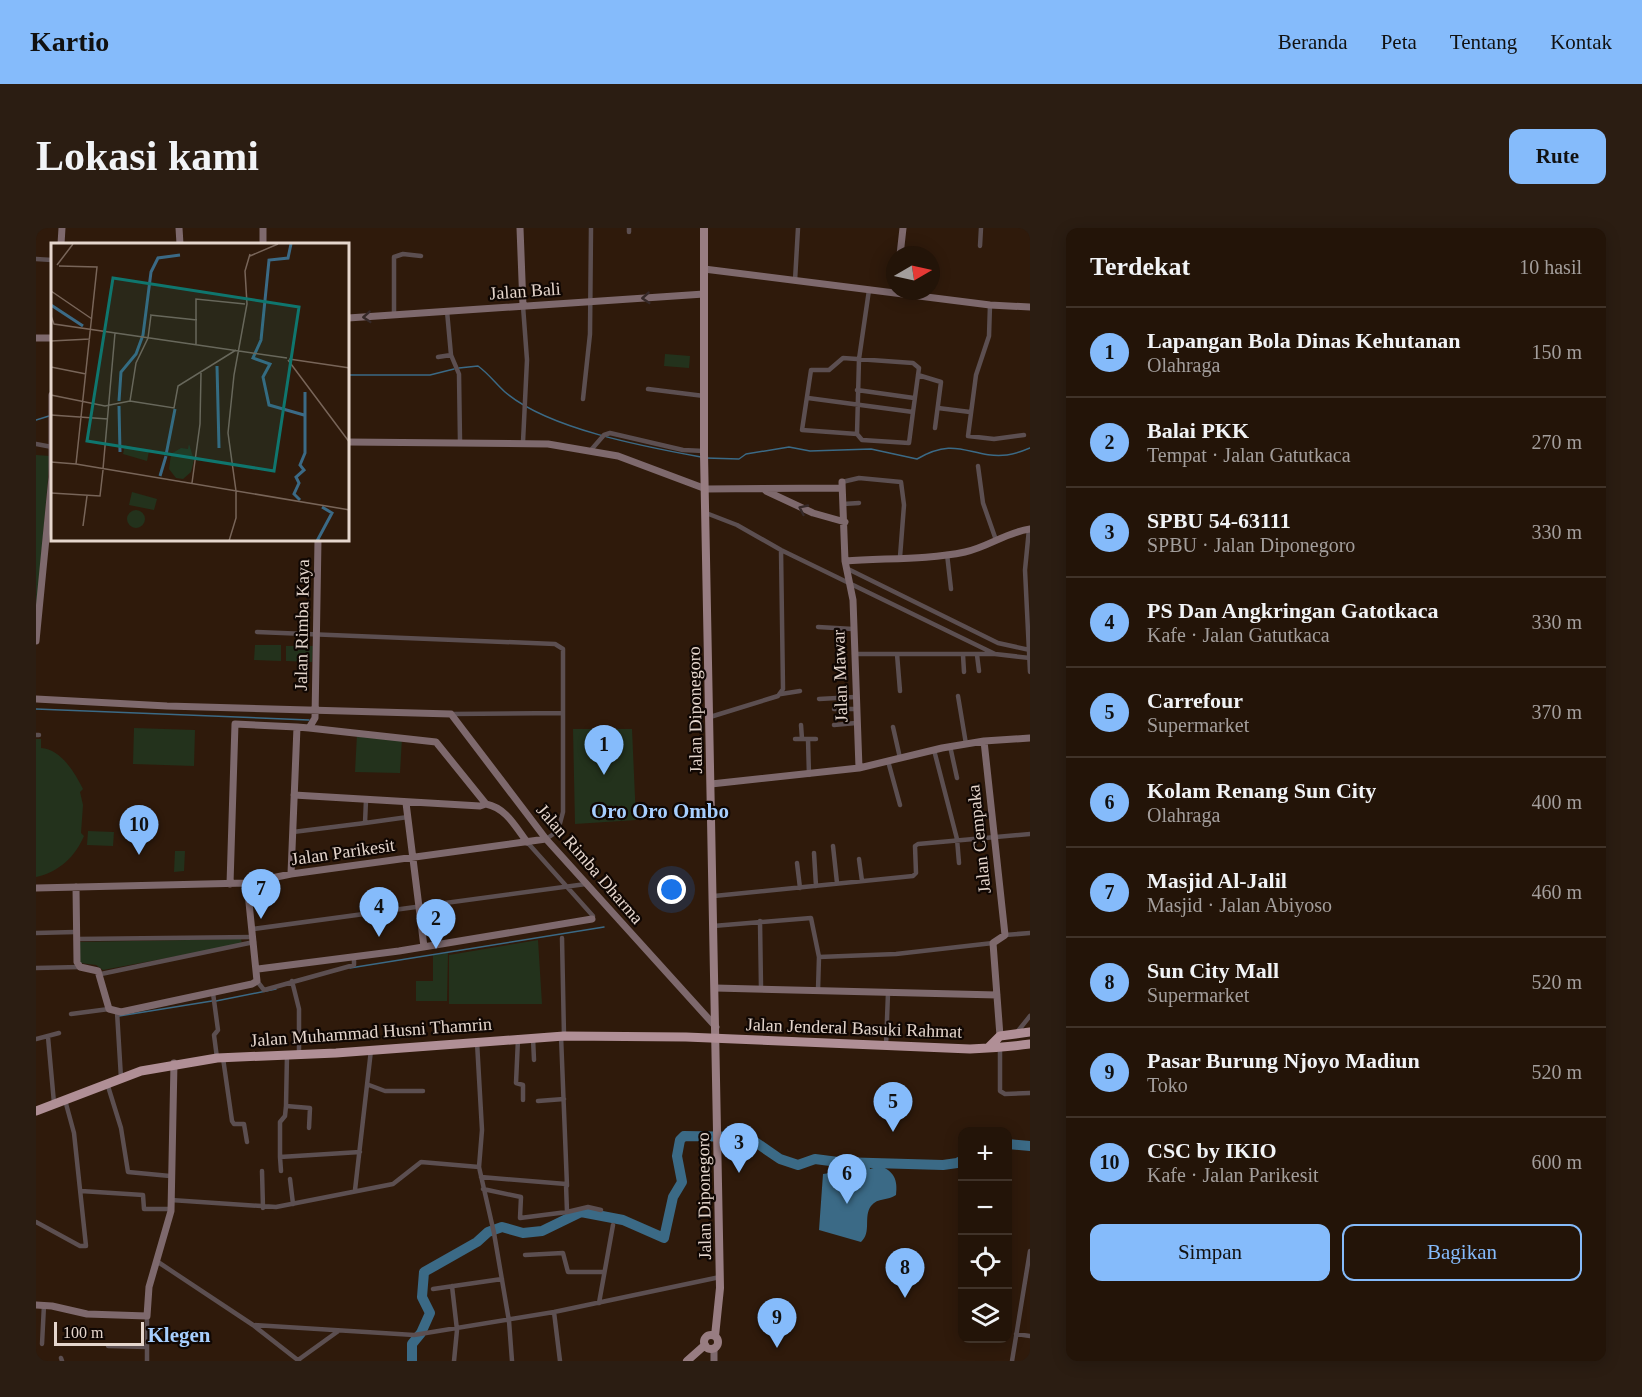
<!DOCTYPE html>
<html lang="id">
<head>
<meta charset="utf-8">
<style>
	:root { --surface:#231408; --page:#2b1d12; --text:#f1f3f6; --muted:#a39e9c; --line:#403329; --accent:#85bbfb }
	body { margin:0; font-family:"Times New Roman",serif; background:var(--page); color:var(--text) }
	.controls { position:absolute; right:18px; bottom:18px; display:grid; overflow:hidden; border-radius:12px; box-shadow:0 3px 15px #0003 }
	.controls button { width:54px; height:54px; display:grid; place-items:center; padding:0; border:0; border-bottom:2px solid var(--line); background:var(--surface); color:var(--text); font:30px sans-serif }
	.compass { position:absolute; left:850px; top:18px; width:54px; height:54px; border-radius:50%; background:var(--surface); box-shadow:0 3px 15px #0003; rotate:81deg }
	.scale { position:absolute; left:18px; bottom:15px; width:90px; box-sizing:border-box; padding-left:6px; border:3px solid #e5d6cd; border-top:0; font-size:16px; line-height:21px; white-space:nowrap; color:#e5d6cd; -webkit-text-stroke:4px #100703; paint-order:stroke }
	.you { position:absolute; left:636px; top:662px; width:21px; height:21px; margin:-15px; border:4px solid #fff; border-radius:50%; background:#1a73e8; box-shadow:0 0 0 9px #1a73e833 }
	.badge { display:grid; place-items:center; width:39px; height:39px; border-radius:50%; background:var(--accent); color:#111; font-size:20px; font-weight:700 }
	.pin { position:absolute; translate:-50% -50px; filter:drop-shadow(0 2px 3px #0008) }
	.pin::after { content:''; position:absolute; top:32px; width:21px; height:18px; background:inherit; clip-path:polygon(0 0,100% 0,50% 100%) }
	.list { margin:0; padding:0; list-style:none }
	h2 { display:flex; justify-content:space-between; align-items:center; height:78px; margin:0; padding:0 24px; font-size:26px }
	h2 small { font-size:20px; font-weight:400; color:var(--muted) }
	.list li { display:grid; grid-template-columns:39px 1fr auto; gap:18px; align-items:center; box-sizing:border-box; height:90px; padding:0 24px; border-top:2px solid var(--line) }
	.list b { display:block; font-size:22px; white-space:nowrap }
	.list p { margin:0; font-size:20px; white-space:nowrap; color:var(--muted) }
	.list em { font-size:20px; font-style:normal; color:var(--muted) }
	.actions { display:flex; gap:12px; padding:18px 24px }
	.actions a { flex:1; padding:14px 0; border:2px solid var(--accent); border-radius:12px; text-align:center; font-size:21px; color:var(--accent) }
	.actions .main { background:var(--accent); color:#111 }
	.icon { flex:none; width:33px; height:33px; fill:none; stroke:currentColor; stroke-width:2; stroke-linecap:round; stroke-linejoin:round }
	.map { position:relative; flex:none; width:994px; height:1133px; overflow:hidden; border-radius:12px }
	header { display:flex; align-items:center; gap:36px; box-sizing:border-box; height:84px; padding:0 30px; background:var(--accent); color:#111 }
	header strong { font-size:28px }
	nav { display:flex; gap:33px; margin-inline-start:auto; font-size:21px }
	.intro { display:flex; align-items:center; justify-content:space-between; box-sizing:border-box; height:144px; padding:0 36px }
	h1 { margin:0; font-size:42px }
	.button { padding:15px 27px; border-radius:12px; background:var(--accent); color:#111; font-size:21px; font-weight:700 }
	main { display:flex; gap:36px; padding:0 36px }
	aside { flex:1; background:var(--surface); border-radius:12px; box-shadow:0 3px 15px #0003 }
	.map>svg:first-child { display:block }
	.green { fill:#23321c }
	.water { fill:#3b6a86 }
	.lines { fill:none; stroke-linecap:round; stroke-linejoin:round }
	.stream { stroke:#3b6a86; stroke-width:1.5 }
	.river { stroke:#3b6a86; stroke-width:10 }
	.street { stroke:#5c4f51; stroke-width:4.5 }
	.secondary { stroke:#7e696d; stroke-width:7 }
	.primary { stroke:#987d82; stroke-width:8 }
	.highway { stroke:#b08f96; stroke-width:9 }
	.oneway { stroke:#362928 }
	.labels { text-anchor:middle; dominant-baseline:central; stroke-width:4.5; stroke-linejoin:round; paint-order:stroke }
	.street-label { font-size:18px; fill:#e5d6cd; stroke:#100703 }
	.quarter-label { font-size:21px; font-weight:bold; fill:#a6cefe; stroke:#100703 }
	.inset-river { fill:none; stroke:#3b6a86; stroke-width:3 }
	.inset-road { fill:none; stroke:#786559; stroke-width:1.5 }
	.view { fill:#0f766e; fill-opacity:0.15; stroke:#0f766e; stroke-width:3 }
	.inset-edge { fill:none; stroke:#e5d6cd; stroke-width:3 }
</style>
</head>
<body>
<header>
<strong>Kartio</strong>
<nav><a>Beranda</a><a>Peta</a><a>Tentang</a><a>Kontak</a></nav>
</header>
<div class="intro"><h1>Lokasi kami</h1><a class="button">Rute</a></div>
<main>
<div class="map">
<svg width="994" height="1133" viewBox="0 0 994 1133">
	<rect width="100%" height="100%" fill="#2f1a0b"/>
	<path class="green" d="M629,126L654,128L653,140L628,138Z
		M0,227L14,228L1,377H0Z
		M219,417H245V433L218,432Z
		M250,418H277L276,434L250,433Z
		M98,500L159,502L158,538L97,536Z
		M537,501H596L600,592L539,596Z
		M321,506L366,510L364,545L319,544Z
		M0,511H5V520C25,521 39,545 47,561L44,564L47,577L45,605L48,608C39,629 23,644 0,649Z
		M52,603L78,604L77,618L51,617Z
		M139,623H149L148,643L138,644Z
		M205,711L206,716L67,742L60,737L44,735L41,714Z
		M502,712L506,776H413V727Z
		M412,725L411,773H380V753H397V727Z"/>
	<path class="water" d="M826,936L833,937L834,941L844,938C858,943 862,952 860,967C852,973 842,969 835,978C827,989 836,1004 825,1014L783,1002L787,946L801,944L802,940L824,939Z"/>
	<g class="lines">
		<path class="stream" d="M423,140L442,138C453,146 460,156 469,164C512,201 610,219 665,229
			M312,147H394L418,141
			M0,192L13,188
			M670,230L703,231L710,226L753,219L774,223L835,221L881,231C922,207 934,231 971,227C979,226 987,223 994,220
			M0,481L273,492
			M314,740L568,699
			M180,773L240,761
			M83,788L176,773"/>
		<path class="river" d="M972,916L994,918
			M376,1133V1116L385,1105L394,1085L386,1069L388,1044L441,1014L452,1004L466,999L487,1005L506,1003L545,984L587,992L628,1010L637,969L646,954L641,928L644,912L648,908L712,909L744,931L762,937L779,931L802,934L907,937L921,935L927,932"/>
		<path class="street" d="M593,0V4
			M944,18L945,0
			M0,31L16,32
			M759,53L762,0
			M954,77L953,108L940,147L932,208L958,211L988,207
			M487,78L491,132L487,214
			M358,87V29L367,26L385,28
			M415,127L423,146L424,213
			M402,129L415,127L411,83
			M882,147L905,154L899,200
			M612,161L668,168
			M821,162L878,170
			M772,170L877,184L883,140L877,135L807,130L793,142H775L766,202L821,206L826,212L873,215L877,184
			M547,171L554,106L555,0
			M902,180L934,184
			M821,206L823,131L833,62
			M0,216L16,219
			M555,222L568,207L574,205L647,222L668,223
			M942,238L947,275L960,312
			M806,254L823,250L865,254L868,277L864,329
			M807,276L823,275
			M670,285L701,297L745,322L959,426
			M993,301L989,342L994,444
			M911,326L915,361
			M812,341L962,415L994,422
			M782,399L817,401
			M221,404L519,416L527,421V485L415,486
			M818,426H959L994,430
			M861,426L864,463
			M927,427L928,444
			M941,427L943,443
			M745,466L764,463
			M922,468L930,516
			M783,471L819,469
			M798,481H820
			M674,489L742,468L747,461L745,322
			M765,497L766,511
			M798,497L820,495
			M857,499L864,530
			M0,507H3
			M759,511H780
			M772,511L773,547
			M914,518L921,550
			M898,522L921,611L923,635
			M852,533L864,577
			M329,595L372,589
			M257,604L329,595L330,572
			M510,611L522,603L527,584V485
			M491,614L557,688L556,691
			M797,618L801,655
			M778,625L780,658
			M823,631L826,653
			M761,635L764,660
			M678,668L877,648L880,645L879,618L882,616L994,606
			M724,693L725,760
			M677,698L775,690L783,729L782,762
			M217,701L550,656
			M0,705L39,704
			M969,707L994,705
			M526,710L528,808
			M40,711L217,709
			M783,729L860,726L957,715
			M0,740L44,739
			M65,746L218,714
			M221,753L228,762L318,737V729
			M256,753L263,781V826
			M177,765L182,802L178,807L181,830
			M81,784L85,850
			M35,786L73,781
			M982,803L994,788
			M525,808L531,958
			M12,809L18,875
			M497,810L498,832
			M0,811L23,805
			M482,811L480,855L487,857V872
			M441,814L446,902L443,939L458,1005L473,1093L476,1133
			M850,818L852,765
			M964,820V863L969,866L994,865
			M251,827L250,878L274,880L273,900
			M187,830L196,893L198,896H208L211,914
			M71,855L85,900L92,944L134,948
			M333,857L349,863H387
			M502,873L528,871
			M250,878L249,888L244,894V929L324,924
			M244,929L245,943
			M226,943L227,980
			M445,949L530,956L531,984L484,990L485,969L447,961
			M254,951L257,976
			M319,962L335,822
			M45,963L107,967L108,981H135
			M135,972L240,979L357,956L385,934L443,939
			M531,984L552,979L565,982
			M0,994L44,1018H50L38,905L29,872
			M489,1027L527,1025L532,1044H568
			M122,1034L217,1097L263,1133
			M416,1058L421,1102L418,1133
			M397,1061L466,1051
			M563,1075L577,997
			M518,1084L524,1133
			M111,1088V1133
			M217,1097L378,1107L518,1084L684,1049
			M980,1106L994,1108
			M6,1116L8,1077
			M72,1118L111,1119
			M25,1130L26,1133
			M262,1132L301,1104
			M976,1133L994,1023"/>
		<path class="secondary" d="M143,0L144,16
			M484,0L487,78
			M25,16L26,0
			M227,16V0
			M864,27L867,0
			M668,41L954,77L994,79
			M312,90L668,66
			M0,110H16
			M312,214L512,216L582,228L670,261L806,260
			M806,254L809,333L817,372L823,540
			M730,263L777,285L809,294
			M809,333C848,330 891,332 929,324C952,319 971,304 994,301
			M0,413L16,249V167
			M0,471L131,478L415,486L510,611L680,799
			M273,500L400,514L450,576C470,580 479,598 491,614
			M948,513L969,707L957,715L964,808
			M675,556L823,540L906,520L948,513L994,510
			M258,567L444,578L450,576
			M370,575L388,719
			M255,646L261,499L273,500L279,490L282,312
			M194,656L199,496L261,499
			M40,659L41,734L44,739L62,743L73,781L85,784L216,756L221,753L211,655
			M0,660L211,655L255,646L510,611
			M222,741L363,723L556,691
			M679,760L961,767
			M0,1077L16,1078L51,1086L111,1088L113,1059L135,983L138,835
			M678,1120V1133"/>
		<path class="primary" d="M668,0V226L684,1060L679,1108
			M668 1114a7 7 0 1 1 14 0a7 7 0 1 1-14 0Z
			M651,1133L669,1117"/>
		<path class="highway" d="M953,819L964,808L994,804
			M0,883L105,843L181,830L300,825L528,808L650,809L934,821C955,820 973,819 994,816"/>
	</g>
	<defs><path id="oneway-chevron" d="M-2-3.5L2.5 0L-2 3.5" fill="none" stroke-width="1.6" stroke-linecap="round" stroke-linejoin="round" transform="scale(1.5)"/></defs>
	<g class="oneway">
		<use href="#oneway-chevron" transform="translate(610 70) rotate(176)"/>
		<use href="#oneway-chevron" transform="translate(331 89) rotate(176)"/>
		<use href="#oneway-chevron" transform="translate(767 281) rotate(-155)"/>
	</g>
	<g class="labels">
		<g class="street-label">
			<text transform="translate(489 63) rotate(-4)">Jalan Bali</text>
			<text transform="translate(266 397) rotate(-89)">Jalan Rimba Kaya</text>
			<text transform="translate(804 448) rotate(-92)">Jalan Mawar</text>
			<text transform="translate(659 482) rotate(-91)">Jalan Diponegoro</text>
			<text transform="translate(943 611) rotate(-96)">Jalan Cempaka</text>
			<text transform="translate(307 624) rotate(-8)">Jalan Parikesit</text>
			<text transform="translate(554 636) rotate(49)">Jalan Rimba Dharma</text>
			<text transform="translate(818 800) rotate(2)">Jalan Jenderal Basuki Rahmat</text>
			<text transform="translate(335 804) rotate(-4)">Jalan Muhammad Husni Thamrin</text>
			<text transform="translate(668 968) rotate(-91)">Jalan Diponegoro</text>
		</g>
		<g class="quarter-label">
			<text x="624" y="583">Oro Oro Ombo</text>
			<text x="143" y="1107">Klegen</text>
		</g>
	</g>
	<g transform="translate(15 15)">
		<rect width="298" height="298" fill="#2f1a0b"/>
		<path d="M138,201L143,217L140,229L132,236L125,235L118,226L120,211L130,205L137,206ZM74,202L98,208L96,218L72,211ZM81,249L106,256L103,267L78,262ZM76 276a9 9 0 1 1 18 0a9 9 0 1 1-18 0Z" fill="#23321c"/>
		<path class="inset-river" d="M240,1L237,15L218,17L210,97L202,115L219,121L212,134L218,162L253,172M0,62L32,83M166,123L168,205M68,158L70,129L85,111L92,92L100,29L107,15L129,12M68,163L69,209M115,212L124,166M109,233L115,213M249,257L243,251L248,240L245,234L253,227L249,222L254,210V149M266,298L281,270L271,264"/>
		<path class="inset-road" d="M199,13L227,1M6,22L22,1M8,23L46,24L25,221M0,48L41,76M99,72L146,77M0,73L3,81L236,115M0,98L39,96M145,102V56L194,61M238,116L299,125M237,117L299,200M0,124L35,131M0,152L54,163L79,158L123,165L127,143L185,107M79,158L85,120L97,95L100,72M0,172L57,176M0,219L25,221M25,221L299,267M52,226L64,90M141,240L149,181L150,130M0,250L49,253L52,227M32,283L36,253M178,298L185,275V248L177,190L183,132L196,61L194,28L199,11"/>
		<path class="view" d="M62,35L248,64L223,228L36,198Z"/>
		<rect width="298" height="298" class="inset-edge"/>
	</g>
</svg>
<div class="controls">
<button>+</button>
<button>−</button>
<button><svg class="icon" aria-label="locate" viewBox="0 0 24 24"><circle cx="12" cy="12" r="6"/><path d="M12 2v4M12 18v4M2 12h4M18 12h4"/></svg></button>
<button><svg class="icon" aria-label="layers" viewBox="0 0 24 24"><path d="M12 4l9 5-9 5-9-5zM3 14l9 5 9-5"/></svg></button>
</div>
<svg class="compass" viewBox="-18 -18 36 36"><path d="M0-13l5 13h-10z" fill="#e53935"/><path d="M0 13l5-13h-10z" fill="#a39e9c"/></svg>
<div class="scale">100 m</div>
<div class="you"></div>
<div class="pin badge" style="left:568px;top:547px">1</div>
<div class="pin badge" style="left:400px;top:721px">2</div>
<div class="pin badge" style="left:703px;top:945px">3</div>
<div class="pin badge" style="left:343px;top:709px">4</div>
<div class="pin badge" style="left:857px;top:904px">5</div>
<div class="pin badge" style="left:811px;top:976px">6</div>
<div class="pin badge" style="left:225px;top:691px">7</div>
<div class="pin badge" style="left:869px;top:1070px">8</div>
<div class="pin badge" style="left:741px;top:1120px">9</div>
<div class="pin badge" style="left:103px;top:627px">10</div>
</div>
<aside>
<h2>Terdekat<small>10 hasil</small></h2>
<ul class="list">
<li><span class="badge">1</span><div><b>Lapangan Bola Dinas Kehutanan</b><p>Olahraga</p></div><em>150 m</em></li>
<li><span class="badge">2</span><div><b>Balai PKK</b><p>Tempat · Jalan Gatutkaca</p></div><em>270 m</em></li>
<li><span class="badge">3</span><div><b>SPBU 54-63111</b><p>SPBU · Jalan Diponegoro</p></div><em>330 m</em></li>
<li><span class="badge">4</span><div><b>PS Dan Angkringan Gatotkaca</b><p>Kafe · Jalan Gatutkaca</p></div><em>330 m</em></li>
<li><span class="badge">5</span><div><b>Carrefour</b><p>Supermarket</p></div><em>370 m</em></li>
<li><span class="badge">6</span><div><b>Kolam Renang Sun City</b><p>Olahraga</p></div><em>400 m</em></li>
<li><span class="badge">7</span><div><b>Masjid Al-Jalil</b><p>Masjid · Jalan Abiyoso</p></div><em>460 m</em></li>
<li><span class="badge">8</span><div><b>Sun City Mall</b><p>Supermarket</p></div><em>520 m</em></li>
<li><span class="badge">9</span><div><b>Pasar Burung Njoyo Madiun</b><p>Toko</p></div><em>520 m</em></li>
<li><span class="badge">10</span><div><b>CSC by IKIO</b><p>Kafe · Jalan Parikesit</p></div><em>600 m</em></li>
</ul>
<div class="actions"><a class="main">Simpan</a><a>Bagikan</a></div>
</aside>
</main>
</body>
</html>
